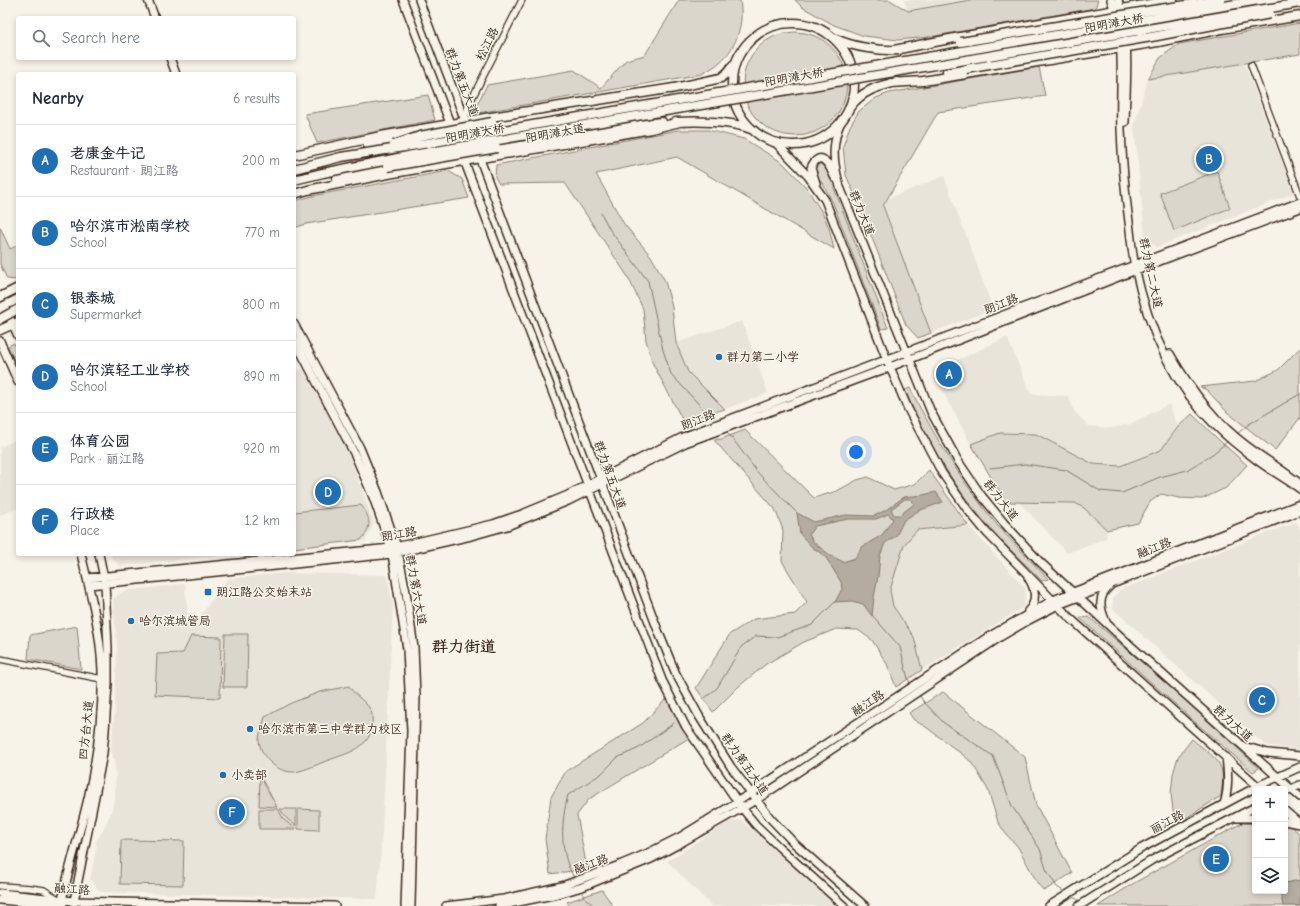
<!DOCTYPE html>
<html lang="en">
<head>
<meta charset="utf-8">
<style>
	:root { --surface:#fff; --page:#f6f6f7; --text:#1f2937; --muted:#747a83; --line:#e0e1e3; --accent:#1f6fb2 }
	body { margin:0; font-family:"Comic Neue","LXGW WenKai TC",sans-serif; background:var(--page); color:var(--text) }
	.controls { position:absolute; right:12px; bottom:12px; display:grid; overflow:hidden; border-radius:4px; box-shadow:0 2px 6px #0003 }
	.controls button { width:36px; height:36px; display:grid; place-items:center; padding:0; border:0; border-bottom:1px solid var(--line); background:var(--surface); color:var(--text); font:20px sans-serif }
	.you { position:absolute; left:856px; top:452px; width:14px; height:14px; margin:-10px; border:3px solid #fff; border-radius:50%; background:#1a73e8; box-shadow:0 0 0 6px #1a73e833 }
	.badge { display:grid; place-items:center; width:26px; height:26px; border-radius:50%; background:var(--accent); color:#fff; font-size:13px; font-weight:700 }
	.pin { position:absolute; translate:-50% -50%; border:2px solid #fff; box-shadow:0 1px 4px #0006 }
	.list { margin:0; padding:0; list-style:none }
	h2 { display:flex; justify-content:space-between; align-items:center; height:52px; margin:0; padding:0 16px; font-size:17px }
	h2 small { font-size:13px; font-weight:400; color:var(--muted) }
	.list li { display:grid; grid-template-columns:26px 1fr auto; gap:12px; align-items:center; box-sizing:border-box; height:72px; padding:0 16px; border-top:1px solid var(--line) }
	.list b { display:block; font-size:15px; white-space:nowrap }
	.list p { margin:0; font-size:13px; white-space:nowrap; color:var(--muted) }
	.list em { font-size:13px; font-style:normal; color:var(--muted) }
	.icon { flex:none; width:22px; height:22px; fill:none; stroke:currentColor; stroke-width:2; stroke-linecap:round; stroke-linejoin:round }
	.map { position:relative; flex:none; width:1300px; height:906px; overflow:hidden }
	.search { position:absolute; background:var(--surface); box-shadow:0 2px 6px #0003; left:16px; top:16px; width:280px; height:44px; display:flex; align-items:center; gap:10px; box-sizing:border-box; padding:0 14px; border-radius:4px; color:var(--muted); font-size:15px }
	.panel { position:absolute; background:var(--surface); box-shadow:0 2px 6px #0003; left:16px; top:72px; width:280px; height:484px; border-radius:4px }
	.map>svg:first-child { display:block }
	.built { fill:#e9e4d9 }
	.green { fill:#dbd6cb; stroke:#8b8074 }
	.water { fill:#b4aca0; stroke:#84786c; fill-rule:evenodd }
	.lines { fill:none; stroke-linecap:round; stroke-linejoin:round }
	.stream { stroke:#84786c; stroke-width:1 }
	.minor-casing { stroke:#3b2a1e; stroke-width:8 }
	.major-casing { stroke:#3b2a1e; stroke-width:10 }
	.highway-casing { stroke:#3b2a1e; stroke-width:11 }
	.minor { stroke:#f7f3e8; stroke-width:5.5 }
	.major { stroke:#f7f3e8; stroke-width:7 }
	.highway { stroke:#f7f3e8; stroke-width:8 }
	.highway-bridge-casing { stroke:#3b2a1e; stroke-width:11; stroke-linecap:butt }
	.highway-bridge { stroke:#f7f3e8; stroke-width:8 }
	.poi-dot { fill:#1f6fb2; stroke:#f7f3e8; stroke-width:1.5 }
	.labels { text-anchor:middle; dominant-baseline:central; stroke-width:3; stroke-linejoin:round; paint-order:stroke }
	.street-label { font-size:12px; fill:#3b2a1e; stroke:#f7f3e8 }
	.poi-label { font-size:12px; fill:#3b2a1e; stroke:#f7f3e8; text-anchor:start }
	.district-label { font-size:16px; font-weight:bold; fill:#3b2a1e; stroke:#f7f3e8 }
</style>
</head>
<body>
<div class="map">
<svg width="1300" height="906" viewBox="0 0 1300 906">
	<rect width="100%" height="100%" fill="#f7f3e8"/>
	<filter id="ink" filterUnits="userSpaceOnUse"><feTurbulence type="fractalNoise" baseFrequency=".025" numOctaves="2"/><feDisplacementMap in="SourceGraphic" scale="8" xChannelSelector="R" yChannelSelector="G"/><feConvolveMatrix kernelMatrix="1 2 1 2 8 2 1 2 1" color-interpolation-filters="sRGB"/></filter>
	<g filter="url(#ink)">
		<path class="built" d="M904,0H970L908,11Z
			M1244,63L1294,193L1157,247L1145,237L1134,125L1148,79Z
			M944,176L993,309L931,333L883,206L887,199Z
			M742,321L768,393L725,409L688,372L676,343Z
			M1007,337L1031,394L1068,396L1074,411L1089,426L1111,428L1130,424L1169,404L1178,427L1161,450L1120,466L1093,464L1036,434L1000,433L971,444L932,372Z
			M304,369L349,455L374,523L365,541L294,548V371Z
			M18,439V508L0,515V447Z
			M1019,502L1075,503L1084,508L1107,530L1106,538L1067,553Z
			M1296,522L1300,530V750L1265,745L1112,608L1113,598L1120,590Z
			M968,525L1026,589L1024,607L922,670L914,637L893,606L890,590L904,545L917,530Z
			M110,554H235L120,566L111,557Z
			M286,573L387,575L393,605L382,834L377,899L100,892L90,879L97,845L95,843L103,830L109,817L113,806L116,778L115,765L111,748L115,710L117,646L113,599L124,591L185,584L189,631L227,579Z
			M741,820L836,906H712L667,861L728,822Z"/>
		<path class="green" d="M679,0H740C744,23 738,46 720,62C715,67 708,70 702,74L472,114L487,85L574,70L601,88L626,60L645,55Z
			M795,0H890L908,11L970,0H1098L1095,8L929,37L898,40L864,36L834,25L802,7Z
			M1300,23V54L1148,79L1160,58L1179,44Z
			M743 84a52 52 0 1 1 104 0a52 52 0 1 1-104 0Z
			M1039,67L1045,96L938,112L883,206L931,333L918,338L906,325L860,207L846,175L843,146L850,126L859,111L876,98L889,93Z
			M428,95L435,120L317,143L305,114Z
			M678,130H708L744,139L783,163L806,187L822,212L829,228L834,249L677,157L596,174L624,224L651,256L665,281L672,307L676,343L688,372L725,409L683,421L653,364L646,340L643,309L628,277L565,183L499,184L495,177L496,165Z
			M816,163C823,164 826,169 829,175L888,328L881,329L833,203L823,184L814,173L813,167Z
			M448,171L462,179L469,198L306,224L294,228V201L317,195Z
			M1217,171L1230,208L1174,231L1160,193Z
			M0,227L10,249L18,245V280L7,279L0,264Z
			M14,343L18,352V369L8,346Z
			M1300,348V418L1275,450L1227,412L1207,390L1200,387L1255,381L1278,370Z
			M910,388C934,436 963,484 998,526C1014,544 1031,561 1048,579L1042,581C1026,564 1008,549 993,531C955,490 926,440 905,390Z
			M1192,414L1220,441L1247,465L1226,488L1202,499L1179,498L1161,494L1150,502L1138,523L1107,530L1084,508L1075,503L1006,502L971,444L1000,433L1036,434L1093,464L1120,466L1161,450L1178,427Z
			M745,430L814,498L837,491L857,480L868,477L894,490L915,484L929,470L968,525L917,530L904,545L890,590L893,606L914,637L922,670L896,687L887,664L872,640L858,630L836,629L804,642L766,664L738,687L713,712L696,688L730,634L754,619L795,614L807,602L782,561L783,530L775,509L714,440L721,439Z
			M361,505C371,518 372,528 361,540L294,548V512Z
			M1089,617L1172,688L1259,768L1253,772L1196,723L1080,618Z
			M77,626L81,669L28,659L30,635Z
			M225,634H248L247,687H223Z
			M191,636L221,637L220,698L155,695L157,654L183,653Z
			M349,686C355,697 369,702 372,714C373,722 372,734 366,741C357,752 342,755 329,760C318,764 306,770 295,772C276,773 259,756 259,738C260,731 263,724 265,717L291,703L320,692Z
			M943,692L1025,757L1036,805L1072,873L1044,891L1038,884L1018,847L1006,834L998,822L988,790L977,771L970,761L963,755L926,727L914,720L909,713Z
			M666,699L689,738L589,799L577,815L587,869L550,874L545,839L551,797L566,771L643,723Z
			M1192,739C1199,745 1213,755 1218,762C1225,772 1222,786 1221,796L1178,823L1173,810L1171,794L1173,774L1178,757Z
			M260,776L277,807L259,806Z
			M259,809H278L284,820L296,829H259Z
			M280,809H296V826L286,818Z
			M298,809L319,810V830L298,829Z
			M1242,823L1255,824V891H1285V826L1292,827L1300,834V906H1098L1134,883Z
			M121,840L184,841L183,885L120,884Z
			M602,890L613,906H570L567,902Z"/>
		<path class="water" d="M936,492L943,502L918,511L904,520L896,536L885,543L880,556L878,577L874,597L872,616L863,604L852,601L835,602L842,589L841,582L825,556L813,548L800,534L797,513L814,522L846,515L874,516L886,510L904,497L923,495ZM905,499H911L914,504L900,515H894L891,509ZM888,514L893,519L882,535L862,547L855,558L843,562L830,555L813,542L809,534L815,526L848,519H876Z
			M1300,880V906H1283L1280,891H1285V883Z"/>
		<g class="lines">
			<path class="stream" d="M601,213L610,230L648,281L663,350L671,374L714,421
				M725,431L732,438L758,473L797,513
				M1237,434L1249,424L1300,394
				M990,468L1025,464L1066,470L1100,491L1122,493L1160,477L1187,470L1214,453L1228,441
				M872,615L900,647L908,679L911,684
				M919,695L924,702L944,723L993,756L1012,806L1040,849L1046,869L1057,887L1065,892
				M705,698L717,688L742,646L756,636L777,637L812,625L836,601
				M574,878C559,852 561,822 568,795L601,774L617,758L639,748L674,723
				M582,891L586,899L594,906
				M1071,896L1080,901"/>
			<g class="minor-casing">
				<path id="minor" d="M1251,65L1300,196
					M465,121L468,106L522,0
					M0,659L102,679
					M0,886L30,888L44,890L58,899"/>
			</g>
			<g class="major-casing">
				<path id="major" d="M148,0L155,18
					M403,0L662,680L686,727L742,808L756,825L779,847L844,906
					M419,0L467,126
					M1111,0C1127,41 1119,86 1121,129C1122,160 1125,191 1129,222C1131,237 1132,252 1135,267C1147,324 1171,382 1214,424C1226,436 1239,447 1253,457C1268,469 1285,478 1300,489
					M1118,0C1131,36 1126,84 1125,122
					M170,58L176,74
					M841,121C831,145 833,162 840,187L931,412L958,461L981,495L1004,523L1040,562L1131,646L1300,797
					M775,142L808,176L825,200L887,360L908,409L942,473L967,509L987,533L1070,618L1261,789
					M478,154L659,633L676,674L699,716L731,767L771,819L795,844L865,906
					M816,183L811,168C813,162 819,155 825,161C830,165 832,173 835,178
					M0,296L18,336
					M294,324L360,448L378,492L397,547L406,592L414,648L416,696L411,906
					M294,339L355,455L373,497L391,548L407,649L411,731L405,906
					M0,341L18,382
					M1170,354C1190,389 1214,422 1247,446C1264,459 1283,470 1300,484
					M1028,577C1035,588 1038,601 1028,611
					M87,578L391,548L493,524L522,514L568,495L683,437L1300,202
					M89,585L392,554L471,536L507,526L568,501L685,443L890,367L1136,270L1300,208
					M1106,622C1100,608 1097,597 1110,586
					M1247,747L1268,753L1300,756
					M1285,792L1300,785
					M1224,804C1229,788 1228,773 1226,757
					M1285,811L1300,824
					M1237,818H1255
					M1285,821L1299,824
					M0,893L74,901L114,902L335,906
					M0,900L63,906
					M61,906C68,868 81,831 89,794C98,751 105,699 101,655C98,621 89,587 81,554
					M73,906L95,796L103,753L105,731L108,683V648L105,583L99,554
					M446,906L504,899L562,886L617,866L648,853L680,837L737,802L988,637L1053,600L1300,504
					M499,906L558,894L582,887L651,859L679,844L756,800L1000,637L1029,620L1058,605L1300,511
					M1049,906L1142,848L1258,786L1300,767
					M1079,906L1152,860L1255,807"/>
			</g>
			<g class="highway-casing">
				<path id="highway" d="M732 84a61 61 0 1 1 122 0a61 61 0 1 1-122 0Z
					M836,39C853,47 879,51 899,50
					M894,50L960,37L1173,0
					M947,72L966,69
					M891,83L923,81L966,74L1158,42L1222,29L1300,16
					M670,89L721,78L728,72L733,65
					M850,107C862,91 878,86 897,82
					M676,122C699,121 730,121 751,129
					M367,144L411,137
					M497,148L650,123L662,122
					M294,155L381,136L491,117L674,88
					M337,178L387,167
					M294,194L308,190L388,174L651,129L680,122
					M0,297L18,288
					M0,330L18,322"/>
			</g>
			<use href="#minor" class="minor"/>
			<use href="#major" class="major"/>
			<use href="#highway" class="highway"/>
			<g class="highway-bridge-casing">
				<path id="highway-bridge" d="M961,42L1153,10L1220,0
					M966,69L1157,36L1270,14
					M394,145L420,136L492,122
					M387,167L497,148
					M294,169L341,157L411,146L1259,0
					M294,180L323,173L413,155L648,114L1300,3
					M0,308L18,299
					M0,319L18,309"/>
			</g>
			<use href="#highway-bridge" class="highway-bridge"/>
		</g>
	</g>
	<g class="poi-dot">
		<circle cx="719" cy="357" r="4"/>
		<rect x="204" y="588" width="8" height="8" rx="2"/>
		<circle cx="131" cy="621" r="4"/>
		<circle cx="250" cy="729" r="4"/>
		<circle cx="223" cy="775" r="4"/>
	</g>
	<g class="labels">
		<g class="street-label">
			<text transform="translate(1114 23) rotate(-10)">阳明滩大桥</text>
			<text transform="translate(487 44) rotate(-63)">松江路</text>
			<text transform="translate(794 77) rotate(-10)">阳明滩大桥</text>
			<text transform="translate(462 82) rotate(69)">群力第五大道</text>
			<text transform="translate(475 133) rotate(-10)">阳明滩大桥</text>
			<text transform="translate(555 133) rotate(-10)">阳明滩大道</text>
			<text transform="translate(862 213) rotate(68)">群力大道</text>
			<text transform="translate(1151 273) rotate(78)">群力第二大道</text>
			<text transform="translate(1001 304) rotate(-21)">朗江路</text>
			<text transform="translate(698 420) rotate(-21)">朗江路</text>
			<text transform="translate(610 475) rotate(70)">群力第五大道</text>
			<text transform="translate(1001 500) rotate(52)">群力大道</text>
			<text transform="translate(399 534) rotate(-10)">朗江路</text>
			<text transform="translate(1154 548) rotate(-21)">融江路</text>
			<text transform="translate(416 590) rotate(80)">群力第六大道</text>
			<text transform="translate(868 703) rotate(-33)">融江路</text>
			<text transform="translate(1233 723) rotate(42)">群力大道</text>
			<text transform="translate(86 730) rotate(-84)">四方台大道</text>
			<text transform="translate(745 764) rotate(55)">群力第五大道</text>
			<text transform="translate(1167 822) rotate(-28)">丽江路</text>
			<text transform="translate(591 864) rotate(-20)">融江路</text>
			<text transform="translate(72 889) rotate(4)">融江路</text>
		</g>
		<g class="poi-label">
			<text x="727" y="357">群力第二小学</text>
			<text x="216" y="592">朗江路公交始末站</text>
			<text x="139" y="621">哈尔滨城管局</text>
			<text x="258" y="729">哈尔滨市第三中学群力校区</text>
			<text x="231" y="775">小卖部</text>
		</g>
		<g class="district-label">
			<text x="464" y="647">群力街道</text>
		</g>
	</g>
</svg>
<div class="controls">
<button>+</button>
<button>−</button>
<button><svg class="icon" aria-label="layers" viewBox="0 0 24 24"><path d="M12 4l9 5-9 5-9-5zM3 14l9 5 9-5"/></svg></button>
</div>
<div class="you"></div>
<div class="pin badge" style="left:949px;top:374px">A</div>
<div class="pin badge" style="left:1209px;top:159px">B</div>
<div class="pin badge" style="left:1262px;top:700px">C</div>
<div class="pin badge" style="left:328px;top:492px">D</div>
<div class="pin badge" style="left:1216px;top:859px">E</div>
<div class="pin badge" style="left:232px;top:812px">F</div>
<div class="search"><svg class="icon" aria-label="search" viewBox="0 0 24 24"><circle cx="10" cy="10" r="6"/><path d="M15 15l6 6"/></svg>Search here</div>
<section class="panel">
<h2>Nearby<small>6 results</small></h2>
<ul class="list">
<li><span class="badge">A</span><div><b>老康金牛记</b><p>Restaurant · 朗江路</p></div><em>200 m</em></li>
<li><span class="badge">B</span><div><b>哈尔滨市淞南学校</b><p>School</p></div><em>770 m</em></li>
<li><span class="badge">C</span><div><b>银泰城</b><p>Supermarket</p></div><em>800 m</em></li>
<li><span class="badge">D</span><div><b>哈尔滨轻工业学校</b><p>School</p></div><em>890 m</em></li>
<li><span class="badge">E</span><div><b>体育公园</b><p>Park · 丽江路</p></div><em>920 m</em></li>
<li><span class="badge">F</span><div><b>行政楼</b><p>Place</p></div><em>1.2 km</em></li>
</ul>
</section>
</div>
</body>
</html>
